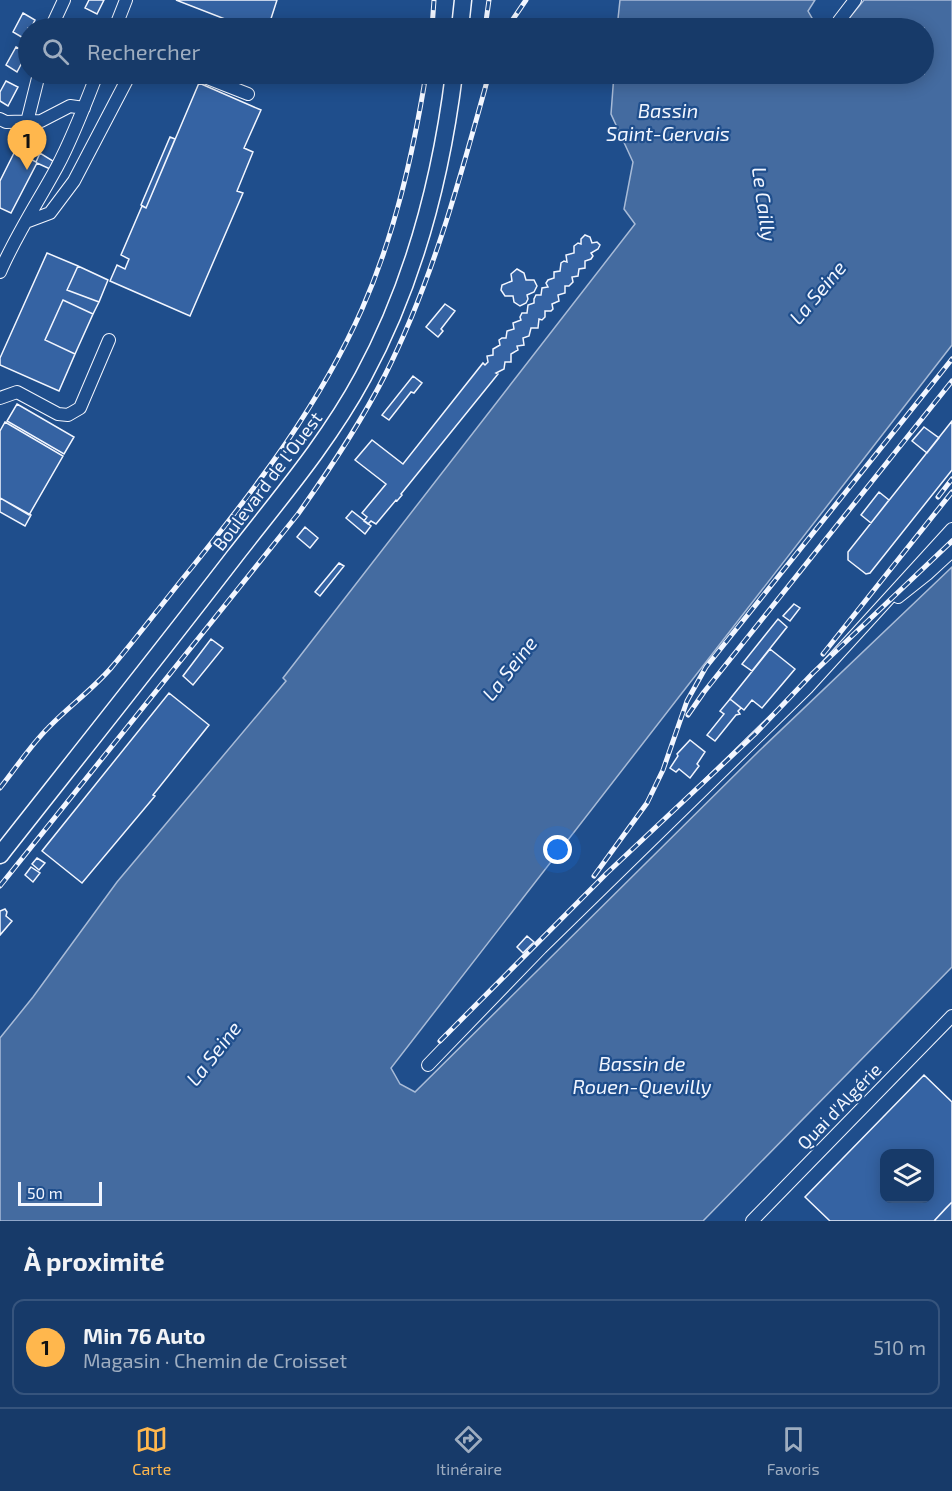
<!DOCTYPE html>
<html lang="fr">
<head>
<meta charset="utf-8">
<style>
	:root { --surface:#173a69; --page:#20416f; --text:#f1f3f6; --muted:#9eadc0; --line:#36547d; --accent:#ffb74d }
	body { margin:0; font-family:"Exo 2",sans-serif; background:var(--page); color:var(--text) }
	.controls { position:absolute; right:18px; bottom:18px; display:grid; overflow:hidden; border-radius:12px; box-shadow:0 3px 15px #0003 }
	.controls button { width:54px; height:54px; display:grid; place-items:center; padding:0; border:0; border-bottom:2px solid var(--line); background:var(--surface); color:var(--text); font:30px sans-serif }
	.scale { position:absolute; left:18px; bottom:15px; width:84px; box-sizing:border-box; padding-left:6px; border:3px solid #f2f6ff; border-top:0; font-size:16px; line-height:21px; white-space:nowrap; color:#f2f6ff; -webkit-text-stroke:4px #1f4e8c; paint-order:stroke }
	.you { position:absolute; left:558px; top:850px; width:21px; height:21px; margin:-15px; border:4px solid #fff; border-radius:50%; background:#1a73e8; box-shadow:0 0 0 9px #1a73e833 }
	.badge { display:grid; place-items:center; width:39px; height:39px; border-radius:50%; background:var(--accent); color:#111; font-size:20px; font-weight:700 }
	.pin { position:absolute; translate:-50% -50px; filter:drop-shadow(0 2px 3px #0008) }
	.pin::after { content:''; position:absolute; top:32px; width:21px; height:18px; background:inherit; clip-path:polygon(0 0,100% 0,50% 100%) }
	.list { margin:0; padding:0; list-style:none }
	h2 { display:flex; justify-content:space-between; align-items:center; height:78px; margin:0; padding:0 24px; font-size:26px }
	h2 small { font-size:20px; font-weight:400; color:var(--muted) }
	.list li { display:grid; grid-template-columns:39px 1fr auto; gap:18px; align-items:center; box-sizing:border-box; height:96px; margin:0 12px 12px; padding:0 12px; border:2px solid var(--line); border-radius:12px }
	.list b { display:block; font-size:22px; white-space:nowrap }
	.list p { margin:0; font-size:20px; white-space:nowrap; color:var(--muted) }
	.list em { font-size:20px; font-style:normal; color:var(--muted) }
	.icon { flex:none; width:33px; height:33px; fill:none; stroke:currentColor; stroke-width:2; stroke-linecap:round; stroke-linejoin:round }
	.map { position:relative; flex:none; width:952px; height:1221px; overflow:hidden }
	.search { position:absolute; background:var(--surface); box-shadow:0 3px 15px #0003; left:18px; right:18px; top:18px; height:66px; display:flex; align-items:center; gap:15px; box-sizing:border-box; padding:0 21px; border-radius:33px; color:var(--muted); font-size:22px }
	.sheet { height:186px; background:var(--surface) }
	nav { display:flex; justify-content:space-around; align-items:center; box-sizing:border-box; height:84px; border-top:2px solid var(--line); background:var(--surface); font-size:16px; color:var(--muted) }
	nav a { display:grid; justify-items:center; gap:3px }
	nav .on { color:var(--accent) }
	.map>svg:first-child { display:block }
	.water { fill:#446ba0; stroke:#a8bbd7; stroke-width:1.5 }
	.building { fill:#3563a3; stroke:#f2f6ff; stroke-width:1.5; fill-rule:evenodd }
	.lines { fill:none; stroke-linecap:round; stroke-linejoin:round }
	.minor-casing { stroke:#f2f6ff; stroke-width:14 }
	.major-casing { stroke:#f2f6ff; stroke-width:19 }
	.minor { stroke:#1f4e8c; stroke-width:12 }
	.major { stroke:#1f4e8c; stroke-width:16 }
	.rail-casing { stroke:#f2f6ff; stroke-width:5 }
	.rail { stroke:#1f4e8c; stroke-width:3; stroke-dasharray:9; stroke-linecap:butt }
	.labels { text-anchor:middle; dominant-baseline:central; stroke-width:4.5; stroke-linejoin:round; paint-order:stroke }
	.street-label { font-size:18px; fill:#f2f6ff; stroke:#1f4e8c }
	.water-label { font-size:20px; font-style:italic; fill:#f2f6ff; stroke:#1f4e8c }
</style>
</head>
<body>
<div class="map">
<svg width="952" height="1221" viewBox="0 0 952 1221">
	<rect width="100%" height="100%" fill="#1f4e8c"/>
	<path class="water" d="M620,0H815L808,11L812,18L827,28H617Z
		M864,0H952V345L391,1068L400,1084L415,1092L759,751L952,567V967L703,1221H0V1038L33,997L117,882L286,681L283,678L635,224L624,209L633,162L611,114L614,74H924V28H841Z"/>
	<path class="building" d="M89,0H104L97,14L85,8Z
		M176,0H277L268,28H248Z
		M23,13L35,20L31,28H28L25,39L13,32Z
		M16,47L27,53L17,72L6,65Z
		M6,81L18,87L8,106L0,101V92Z
		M199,83L261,110L244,148L253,152L237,191L243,193L190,316L110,281L117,265L125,269L129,259L121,255L142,206L146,208Z
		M170,137L175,139L146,208L141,205Z
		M15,151L36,162L40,153L53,161L50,169L37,163L11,213L0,208V181Z
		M585,235L590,237L592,243L597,242L600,245L598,249L591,253L593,256L591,259L585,261V268L579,269L578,276L572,277L573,282L569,286H565V293L558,295L559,301L552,304L553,309L551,311H545V317L542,320L539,319L538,328H531L529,336L523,338L524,345L517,346L518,350L511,354V362H505L504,369L496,373L498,374L401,494L402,495L397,501L396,500L376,524L371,521L368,524L364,521L367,517L362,513L386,484L355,460L372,440L403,464L483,363L485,365L488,362L487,356L493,355V349L500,345L499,340L502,338H506L507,331L514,329L513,323L521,320L520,317L522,313H527L528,305L534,303V299L536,295H541L542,288L548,287L546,283L548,280L554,278V272L560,271L561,263L564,261L567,262L566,255L574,253V246L578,243L581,244V239Z
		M47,253L78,266L67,290L99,302L93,314L63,300L45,340L75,354L59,391L0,365V358Z
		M78,266L108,280L99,302L67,290Z
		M517,269L524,273L526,280H534L537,286L534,292L527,295L528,299L526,303L520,306L514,302L513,296H505L501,290L502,285L512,281L511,274Z
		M63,300L93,314L75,354L45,340Z
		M445,304L455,311L441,329L443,331L438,337L426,327Z
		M413,376L422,383L414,393L411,392L389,420L382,415Z
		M17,404L74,437L64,454L7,421Z
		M952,421V470L870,573L866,574L848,560V552Z
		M5,422L63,456L29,515L0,498V431Z
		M924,427L939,438L927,453L912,441Z
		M879,492L889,500L871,523L861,515Z
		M0,498L31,515L25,526L0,512Z
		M352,511L371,526L365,534L346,518Z
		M305,527L318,538L310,548L297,537Z
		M339,563L344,566L320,596L315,592Z
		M794,604L800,608L790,621L783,616Z
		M778,619L787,627L752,671L742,664Z
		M211,639L223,648L193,685L183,676Z
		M770,649L795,669L762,708L752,700L744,710L730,699Z
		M169,693L209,725L153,795L155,796L82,883L42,851Z
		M730,699L741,708L738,711L740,714L736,715L715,741L707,735L724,714L720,711Z
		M690,740L705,752L697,764L699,766L690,778L679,769L676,772L670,768L678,756L677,754Z
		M37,858L45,863L39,870L32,864Z
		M31,867L40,873L33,882L25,875Z
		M5,909L7,912L6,916L12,921L0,935V911Z
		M527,936L534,942L523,953L517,947Z
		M924,1075L952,1102V1202L934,1221H830L805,1197ZM884,1154H930V1198H884Z
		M952,1202V1221H934L945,1209Z"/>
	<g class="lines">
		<g class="minor-casing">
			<path id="minor" d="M839,21L855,0
				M51,28L64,0
				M115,28L126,0
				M197,74L248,94
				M0,119L6,122L41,121L70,106L84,108
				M27,122L39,74
				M26,222L50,213L74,181L130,74
				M0,272C16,235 38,202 57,167C73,137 85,105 97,74
				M0,398L17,392L58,414L68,415L80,408L109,340
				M898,597L927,574L952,551
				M428,1065L541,948L807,688L952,529
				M752,1221L952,1016"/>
		</g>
		<g class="major-casing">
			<path id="major" d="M460,28L463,0
				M0,855C78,756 157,657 234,557C279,499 328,442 363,377C414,283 441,179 454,74"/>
		</g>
		<use href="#minor" class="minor"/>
		<use href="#major" class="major"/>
		<g class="rail-casing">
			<path id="rail" d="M432,28L434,0
				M485,28L489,0
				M507,28L526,0
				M938,497L952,479
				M823,654L952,492
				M688,715L704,692L952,381
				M0,788C16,768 30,746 48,728C68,707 92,690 111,668C139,635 165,600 193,566C258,485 320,404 362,309C395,234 413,154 426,74
				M594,876L647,803L663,770L687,701L706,667L952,359
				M0,886L298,514C330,469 360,424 385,375C433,280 461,175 489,74
				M440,1041L607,873L755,734L813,673L952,541"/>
		</g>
		<use href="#rail" class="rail"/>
	</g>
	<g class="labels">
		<g class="street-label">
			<text transform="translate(267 481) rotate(-53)">Boulevard de l'Ouest</text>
			<text transform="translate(839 1106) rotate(-46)">Quai d'Algérie</text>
		</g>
		<g class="water-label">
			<text x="668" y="110">Bassin<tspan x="668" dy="23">Saint-Gervais</tspan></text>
			<text transform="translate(765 204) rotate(82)">Le Cailly</text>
			<text transform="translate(817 292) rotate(-50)">La Seine</text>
			<text transform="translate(509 668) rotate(-52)">La Seine</text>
			<text transform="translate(213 1053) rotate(-52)">La Seine</text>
			<text x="642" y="1063">Bassin de<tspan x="642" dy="23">Rouen-Quevilly</tspan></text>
		</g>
	</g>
</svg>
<div class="controls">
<button><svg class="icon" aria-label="layers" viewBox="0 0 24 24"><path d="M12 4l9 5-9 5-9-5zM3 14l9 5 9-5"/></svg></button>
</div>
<div class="scale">50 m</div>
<div class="you"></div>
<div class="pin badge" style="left:27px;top:170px">1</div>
<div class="search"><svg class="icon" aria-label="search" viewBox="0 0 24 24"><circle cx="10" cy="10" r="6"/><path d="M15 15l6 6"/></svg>Rechercher</div>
</div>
<section class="sheet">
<h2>À proximité<small></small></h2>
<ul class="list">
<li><span class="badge">1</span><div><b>Min 76 Auto</b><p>Magasin · Chemin de Croisset</p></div><em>510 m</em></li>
</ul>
</section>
<nav>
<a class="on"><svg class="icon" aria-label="map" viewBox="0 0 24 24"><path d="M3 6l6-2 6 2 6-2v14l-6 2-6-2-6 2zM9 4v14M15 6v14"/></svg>Carte</a>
<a><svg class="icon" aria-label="directions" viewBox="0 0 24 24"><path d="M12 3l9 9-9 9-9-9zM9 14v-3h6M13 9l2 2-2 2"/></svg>Itinéraire</a>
<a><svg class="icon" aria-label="saved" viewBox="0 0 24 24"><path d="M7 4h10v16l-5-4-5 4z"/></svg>Favoris</a>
</nav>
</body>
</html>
